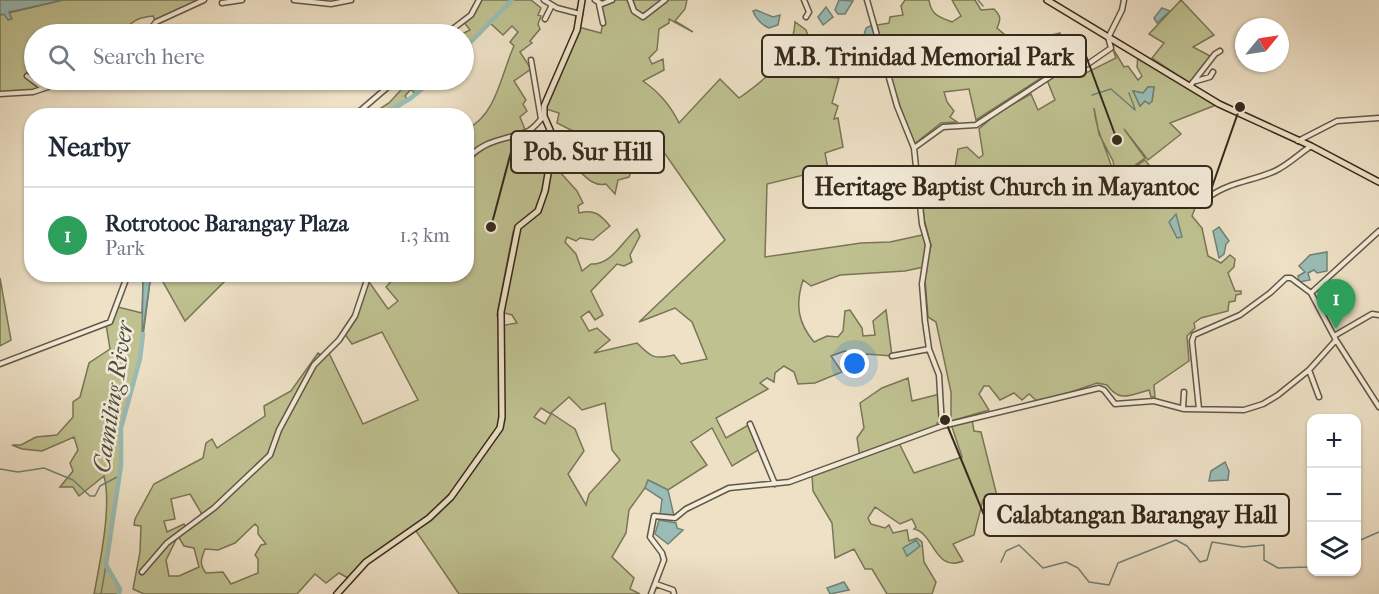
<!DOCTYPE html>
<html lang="en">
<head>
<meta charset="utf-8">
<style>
	:root { --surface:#fff; --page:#f6f6f7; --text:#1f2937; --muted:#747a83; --line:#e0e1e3; --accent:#8f2418 }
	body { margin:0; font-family:"IM FELL French Canon",serif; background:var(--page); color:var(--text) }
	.controls { position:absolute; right:18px; bottom:18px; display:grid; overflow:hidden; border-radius:12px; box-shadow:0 2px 4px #0004 }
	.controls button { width:54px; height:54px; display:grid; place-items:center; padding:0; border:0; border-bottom:2px solid var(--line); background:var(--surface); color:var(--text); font:30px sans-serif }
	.compass { position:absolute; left:1235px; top:18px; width:54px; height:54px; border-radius:50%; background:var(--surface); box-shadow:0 2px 4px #0004; rotate:60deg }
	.you { position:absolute; left:855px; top:364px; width:21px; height:21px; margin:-15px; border:4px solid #fff; border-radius:50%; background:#1a73e8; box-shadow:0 0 0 9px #1a73e833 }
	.badge { display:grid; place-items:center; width:39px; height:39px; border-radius:50%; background:var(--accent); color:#fff; font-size:20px; font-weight:700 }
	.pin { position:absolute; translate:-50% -50px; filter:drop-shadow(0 2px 3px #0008) }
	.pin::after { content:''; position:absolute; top:32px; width:21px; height:18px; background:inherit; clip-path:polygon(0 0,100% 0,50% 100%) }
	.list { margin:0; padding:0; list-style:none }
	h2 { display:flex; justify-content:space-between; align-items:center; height:78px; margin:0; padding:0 24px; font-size:26px }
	h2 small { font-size:20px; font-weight:400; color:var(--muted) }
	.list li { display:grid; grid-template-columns:39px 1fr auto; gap:18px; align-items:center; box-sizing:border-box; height:96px; padding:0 24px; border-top:2px solid var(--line) }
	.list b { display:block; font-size:22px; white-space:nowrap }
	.list p { margin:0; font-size:20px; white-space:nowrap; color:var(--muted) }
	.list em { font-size:20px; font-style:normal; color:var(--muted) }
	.icon { flex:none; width:33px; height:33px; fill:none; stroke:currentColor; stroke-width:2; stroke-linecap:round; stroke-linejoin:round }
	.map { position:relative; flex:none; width:1379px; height:594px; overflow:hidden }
	.search { position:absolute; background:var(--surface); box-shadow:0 2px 4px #0004; left:24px; top:24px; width:450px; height:66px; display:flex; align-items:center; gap:15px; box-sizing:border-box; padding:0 21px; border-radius:33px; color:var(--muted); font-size:22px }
	.panel { position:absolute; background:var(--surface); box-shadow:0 2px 4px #0004; left:24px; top:108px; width:450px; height:174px; border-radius:24px }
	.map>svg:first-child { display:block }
	.green { fill:#bfc191; stroke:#7a7556; stroke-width:1.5; fill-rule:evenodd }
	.water { fill:#99bdb6; stroke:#718278; stroke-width:1.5 }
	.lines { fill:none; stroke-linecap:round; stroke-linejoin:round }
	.stream { stroke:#718278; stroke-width:1.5 }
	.river { stroke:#99bdb6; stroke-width:4.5 }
	.minor-casing { stroke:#625746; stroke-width:7 }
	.major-casing { stroke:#34291b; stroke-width:8 }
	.minor { stroke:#f4ecda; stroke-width:4 }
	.major { stroke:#eee1c6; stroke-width:5 }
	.labels { text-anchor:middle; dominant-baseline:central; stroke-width:5; stroke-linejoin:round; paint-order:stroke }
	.water-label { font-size:24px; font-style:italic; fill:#4d4e42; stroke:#f4ecda }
	.leader { fill:none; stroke:#34291b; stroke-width:2 }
	.callout-dot { fill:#34291b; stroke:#f4ecda; stroke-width:2 }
	.callout { fill:#f4ecda; stroke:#34291b; stroke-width:2 }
	.callout-label { font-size:24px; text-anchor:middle; font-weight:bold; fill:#34291b }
</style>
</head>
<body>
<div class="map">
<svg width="1379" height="594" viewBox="0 0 1379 594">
	<rect width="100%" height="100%" fill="#eee1c6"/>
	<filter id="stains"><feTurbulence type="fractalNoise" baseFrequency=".00333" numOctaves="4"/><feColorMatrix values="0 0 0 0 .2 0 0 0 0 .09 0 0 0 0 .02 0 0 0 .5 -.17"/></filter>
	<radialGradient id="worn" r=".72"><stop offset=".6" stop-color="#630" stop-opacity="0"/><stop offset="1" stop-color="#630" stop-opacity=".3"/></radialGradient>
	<path class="green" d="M63,0H204L156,22L153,16C142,17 134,19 127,28L130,34H34V80H69L37,91L0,95V15Z
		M479,0H531L541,8L538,15L541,16L538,24L540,29L530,41L532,43L520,52L531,69L514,81L526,100L523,104L527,111L520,117L526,132L496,139L467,160V129C497,114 501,74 514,46L510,42L518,32L512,26L503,35L490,23L464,49L462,34L470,30L463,21Z
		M612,0H687L685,9L675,21L693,32L669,19V23L659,29L657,50L649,58L652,64L663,59L664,70L643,81C660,93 670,105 679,123L720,79L739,98C766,79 793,58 795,22L806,30L822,77L839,78L832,103L838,106L834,119L838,118L843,147L825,153L828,169L767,184L765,257L861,243L890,242L927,234L926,262L931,246L924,219L920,176L934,170L954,173L958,149L967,147L979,158L983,155L979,129L997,113L1031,94L1038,110L1055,100L1047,80L1066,68L1084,65L1082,75L1116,58L1112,47L1124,67L1128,66L1138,80L1142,76L1137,67L1138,55L1216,105L1170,123L1181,134L1148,160L1124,129L1145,158L1116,179L1113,161L1099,134L1094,108C1096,135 1111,155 1115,181L1145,160L1175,197L1197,203L1192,216L1202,228L1208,256L1221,263L1230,255L1235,259L1234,267L1228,273L1235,291H1241V294L1236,295L1235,301L1229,302L1228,311L1201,318L1194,323L1195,328L1187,336L1189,361L1154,385L1155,397H1151L1149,390C1130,395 1120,403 1107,385L1097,383L1039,403L1029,394L1022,400L1014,393L1000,400L989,386H984L979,394L989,410L951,421V392L936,322L928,317L924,267L905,271L840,275L811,286L803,280C795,305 798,323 814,342L827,336L838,337L843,331L845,311L850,310L862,328L863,336L875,335L873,321L886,310L892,356L866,354L856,365L845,351L831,356L842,372L815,383L798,384L794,372L784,366L775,373L774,382L767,378L760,383L768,389L716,418L726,438L750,424L760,449L732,466L712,428L691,442L707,465L668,490L648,480L645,488L629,510L626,533L612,557L634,578L630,589L640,594H459L414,528L378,552L348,578L339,573L326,583L315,574L297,594H144L133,589L140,552L141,526L134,525L135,519L154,484L203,458L206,443L212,439L217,448L265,416L264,406L291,391L318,353L323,356L328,351L363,424L418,400L382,332L352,344L344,333L357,313L367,279L388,309L398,301L386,287L395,277L393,275L466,274L467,164C483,145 504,138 529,134L551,158C547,174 546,200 534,213C527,221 519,222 513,232L497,315L500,326L517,323L512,315L501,312L516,233C520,222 529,221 536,213C546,200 548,177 551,162L577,191L583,203L578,206L579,213C594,209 600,214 610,226L593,240L580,238L576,241L567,237L565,242L576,254L582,271L591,264C612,265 622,241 637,229L640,236L630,255L632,262L624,266L617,264L591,291L603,315L595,320L589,311L581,317L589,331L597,328L610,340L594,353L637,343C651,357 654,360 674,355L681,364L707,359L692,322L675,308L639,322L725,240L652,135L623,158C630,165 634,167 629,177L618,180L615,194L606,184C593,187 585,176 576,168L588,144L579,141L581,135L557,123L559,113L543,108L546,95L578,27L601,33L603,22L599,4ZM1148,87H1154L1152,101L1149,103L1145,101L1140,106L1133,91L1143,93ZM569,397L582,410L605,403L612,450L620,460L589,494L586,505L568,474L584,451L575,429L551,413ZM541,408L551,414L545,424L534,417ZM190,494L203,516L187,530L184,524L167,532L164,521L175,519L171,499ZM255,524L258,527V534L266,544L261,545L255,555L258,559V573L231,584L223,572L206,573C199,564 201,559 205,549L218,550L235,543ZM178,536L184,546L194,548L199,567L179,576H169L166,560Z
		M905,0H929C931,15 939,17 952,22L961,16L952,0H975L981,10L994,9C1001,16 1001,19 997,28L1018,46L1032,48L1040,38L1060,33V41L1067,51L1058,54L1063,64L976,120L969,89L944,92L947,102L954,111L950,117L957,122L941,123L913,145L886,64L877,25L889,23L890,17L903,15L901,6Z
		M1181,0L1214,35L1193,47L1210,56L1208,65L1191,84L1152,58L1164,43L1149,34Z
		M410,80H433L416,95L411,89L405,96L408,100L381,115H370L389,103Z
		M137,275H231L185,321L159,275L150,282L140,359L121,429V465L106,564L120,589L119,594H94C100,562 112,506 104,476L79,496L73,487H60L73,471L70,463L78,450L74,437L42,451L22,449L12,445H21L36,437L57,435L73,417V402L80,397L89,363L110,349L106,324L118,307L142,313L143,282Z
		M0,278L11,340L0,346Z
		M908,378L912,401L940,394L942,421L937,423V428L899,443L914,473L962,457L951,424L972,419L974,431L981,432L997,496L983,500L974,535L953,544L963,561C935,573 934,533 914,529L916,527L912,519L900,524L875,507L868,518L871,524L885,528L889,525L893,533L907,530L909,541L917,538L922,542L924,562L936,582L932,594H887L872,569H865L854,549L835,558L832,523L813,491L812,475L860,458L857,438L864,428L860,403L882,388Z"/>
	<path class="water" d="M0,0H63L9,12L12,19L8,20L4,14L0,15Z
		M839,0L853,1L845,14H838L835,10Z
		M826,7L833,17L823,25L818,17Z
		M1162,8L1170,11L1157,23L1154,18Z
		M756,10L773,17L780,15L778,25L769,28C762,25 755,18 753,11Z
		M872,25L878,42H867L864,35L866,28Z
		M1148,87H1154L1152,101L1149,104L1145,101L1140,106L1133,91L1143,93Z
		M1176,214L1182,237L1177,238L1169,222Z
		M1219,227L1229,241L1226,244L1224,254L1219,258L1213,231Z
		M1327,252V271L1317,273L1314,270L1308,273L1310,280L1299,282L1298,276L1305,272L1299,266L1310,255Z
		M137,275H148L150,281L142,338L143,282Z
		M1225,462L1229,471L1228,480L1209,481L1211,471Z
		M648,480L668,490L674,516L660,515L662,499L645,488Z
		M659,520L676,523L677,528L683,530L668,544L655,534Z
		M916,540L920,546L907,556L903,548Z
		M844,582L849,590L830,594L827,588Z"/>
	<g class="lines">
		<path class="stream" d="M978,0L983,6
			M1129,93L1135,109
			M1092,95L1111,89L1135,110
			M0,469L18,472L44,468L73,480L90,496H95L100,486L119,476
			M1356,542L1379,532
			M1001,562L1006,551L1019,545L1043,568L1066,562L1078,568L1089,582L1109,585L1118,563L1176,540L1187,546L1200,562L1207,560L1212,542L1243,547L1264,545V560L1278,568L1308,567L1312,564
			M101,594L106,565"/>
		<path class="river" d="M464,49L512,0
			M381,116L411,98L433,80
			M119,594L120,589L106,565L121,465V428L140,359L143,334"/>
		<g class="minor-casing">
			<path id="minor" d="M294,0L331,4L351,0
				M544,0L557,8L580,14
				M595,0L602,4L612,0
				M630,0L634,11L643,17L665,0
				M804,0L809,12L806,17
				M867,0L897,106L914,148L922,224L928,245L922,284L925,321L929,349L939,375L942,426
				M222,3L242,0
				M599,4L603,23
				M545,19L552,5
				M147,34L156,22L204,0
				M446,34L471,15L479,0
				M1109,36L1122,10L1124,0
				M531,60L541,119
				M27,76L43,88
				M1196,81L1210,77L1213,72
				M1190,86L1215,54L1220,51
				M0,94L33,92L69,80
				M354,116L396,80
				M1298,141L1337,121L1379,118
				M914,148L943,127L976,125L1060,70L1088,64L1111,48L1108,37
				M466,160C486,139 501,141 526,132C533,130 539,121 544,116
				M1209,197C1229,182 1253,181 1275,171C1288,165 1299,154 1311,146
				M1379,231L1311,293L1336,340L1379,407
				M1334,336L1372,314L1379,315
				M892,356L929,349
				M0,364L110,322L128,274
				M1309,370L1319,397
				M1183,408L1184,392
				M1199,409L1192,341L1194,335L1240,315L1270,293L1286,278H1291L1311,293
				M750,424L775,484
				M142,572L167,543L214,508L270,455L279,430L314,365L339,340L355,316L369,274
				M656,584L673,590L674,594
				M651,594L664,560L662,553L650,537L654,516L675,518L686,509L729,488L789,482L942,426L1099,388L1104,390L1115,404L1154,401L1184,409L1244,410L1263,404L1278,395L1309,370L1336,340"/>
		</g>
		<g class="major-casing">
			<path id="major" d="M1047,0L1219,104L1311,146L1379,182
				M337,594L366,562L429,518L451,497L500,428L502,417L501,312L518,227L538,211L545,191L554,139L544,116V106L577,30L582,0"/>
		</g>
		<use href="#minor" class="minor"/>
		<use href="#major" class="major"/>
	</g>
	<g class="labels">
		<g class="water-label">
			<text transform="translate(113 397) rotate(-81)">Camiling River</text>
		</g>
	</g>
	<path class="leader" d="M1117 140L1086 56M491 227L511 152M1240 107L1212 187M945 420L984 515"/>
	<g class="callout-dot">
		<circle cx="1117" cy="140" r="6"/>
		<circle cx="491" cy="227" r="6"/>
		<circle cx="1240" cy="107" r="6"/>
		<circle cx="945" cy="420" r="6"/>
	</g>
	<g class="callout">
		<rect x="762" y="35" width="324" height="42" rx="6"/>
		<rect x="511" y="131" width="153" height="42" rx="6"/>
		<rect x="803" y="166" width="409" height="42" rx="6"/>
		<rect x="984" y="494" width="305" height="42" rx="6"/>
	</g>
	<g class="callout-label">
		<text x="924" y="65">M.B. Trinidad Memorial Park</text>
		<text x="588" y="160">Pob. Sur Hill</text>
		<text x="1007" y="195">Heritage Baptist Church in Mayantoc</text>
		<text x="1137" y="523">Calabtangan Barangay Hall</text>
	</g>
	<rect width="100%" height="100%" filter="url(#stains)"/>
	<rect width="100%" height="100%" fill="url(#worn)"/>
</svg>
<div class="controls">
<button>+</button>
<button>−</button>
<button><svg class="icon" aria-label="layers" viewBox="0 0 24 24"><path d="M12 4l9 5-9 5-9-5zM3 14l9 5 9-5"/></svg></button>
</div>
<svg class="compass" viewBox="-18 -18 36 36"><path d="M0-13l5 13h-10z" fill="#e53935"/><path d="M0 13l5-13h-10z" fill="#747a83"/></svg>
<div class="you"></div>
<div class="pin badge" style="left:1336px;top:329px;background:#2e9e5b">1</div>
<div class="search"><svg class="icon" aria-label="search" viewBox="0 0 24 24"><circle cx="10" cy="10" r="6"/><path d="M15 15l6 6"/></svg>Search here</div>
<section class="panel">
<h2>Nearby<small></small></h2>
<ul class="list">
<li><span class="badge" style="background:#2e9e5b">1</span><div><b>Rotrotooc Barangay Plaza</b><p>Park</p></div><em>1.3 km</em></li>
</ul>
</section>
</div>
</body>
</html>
